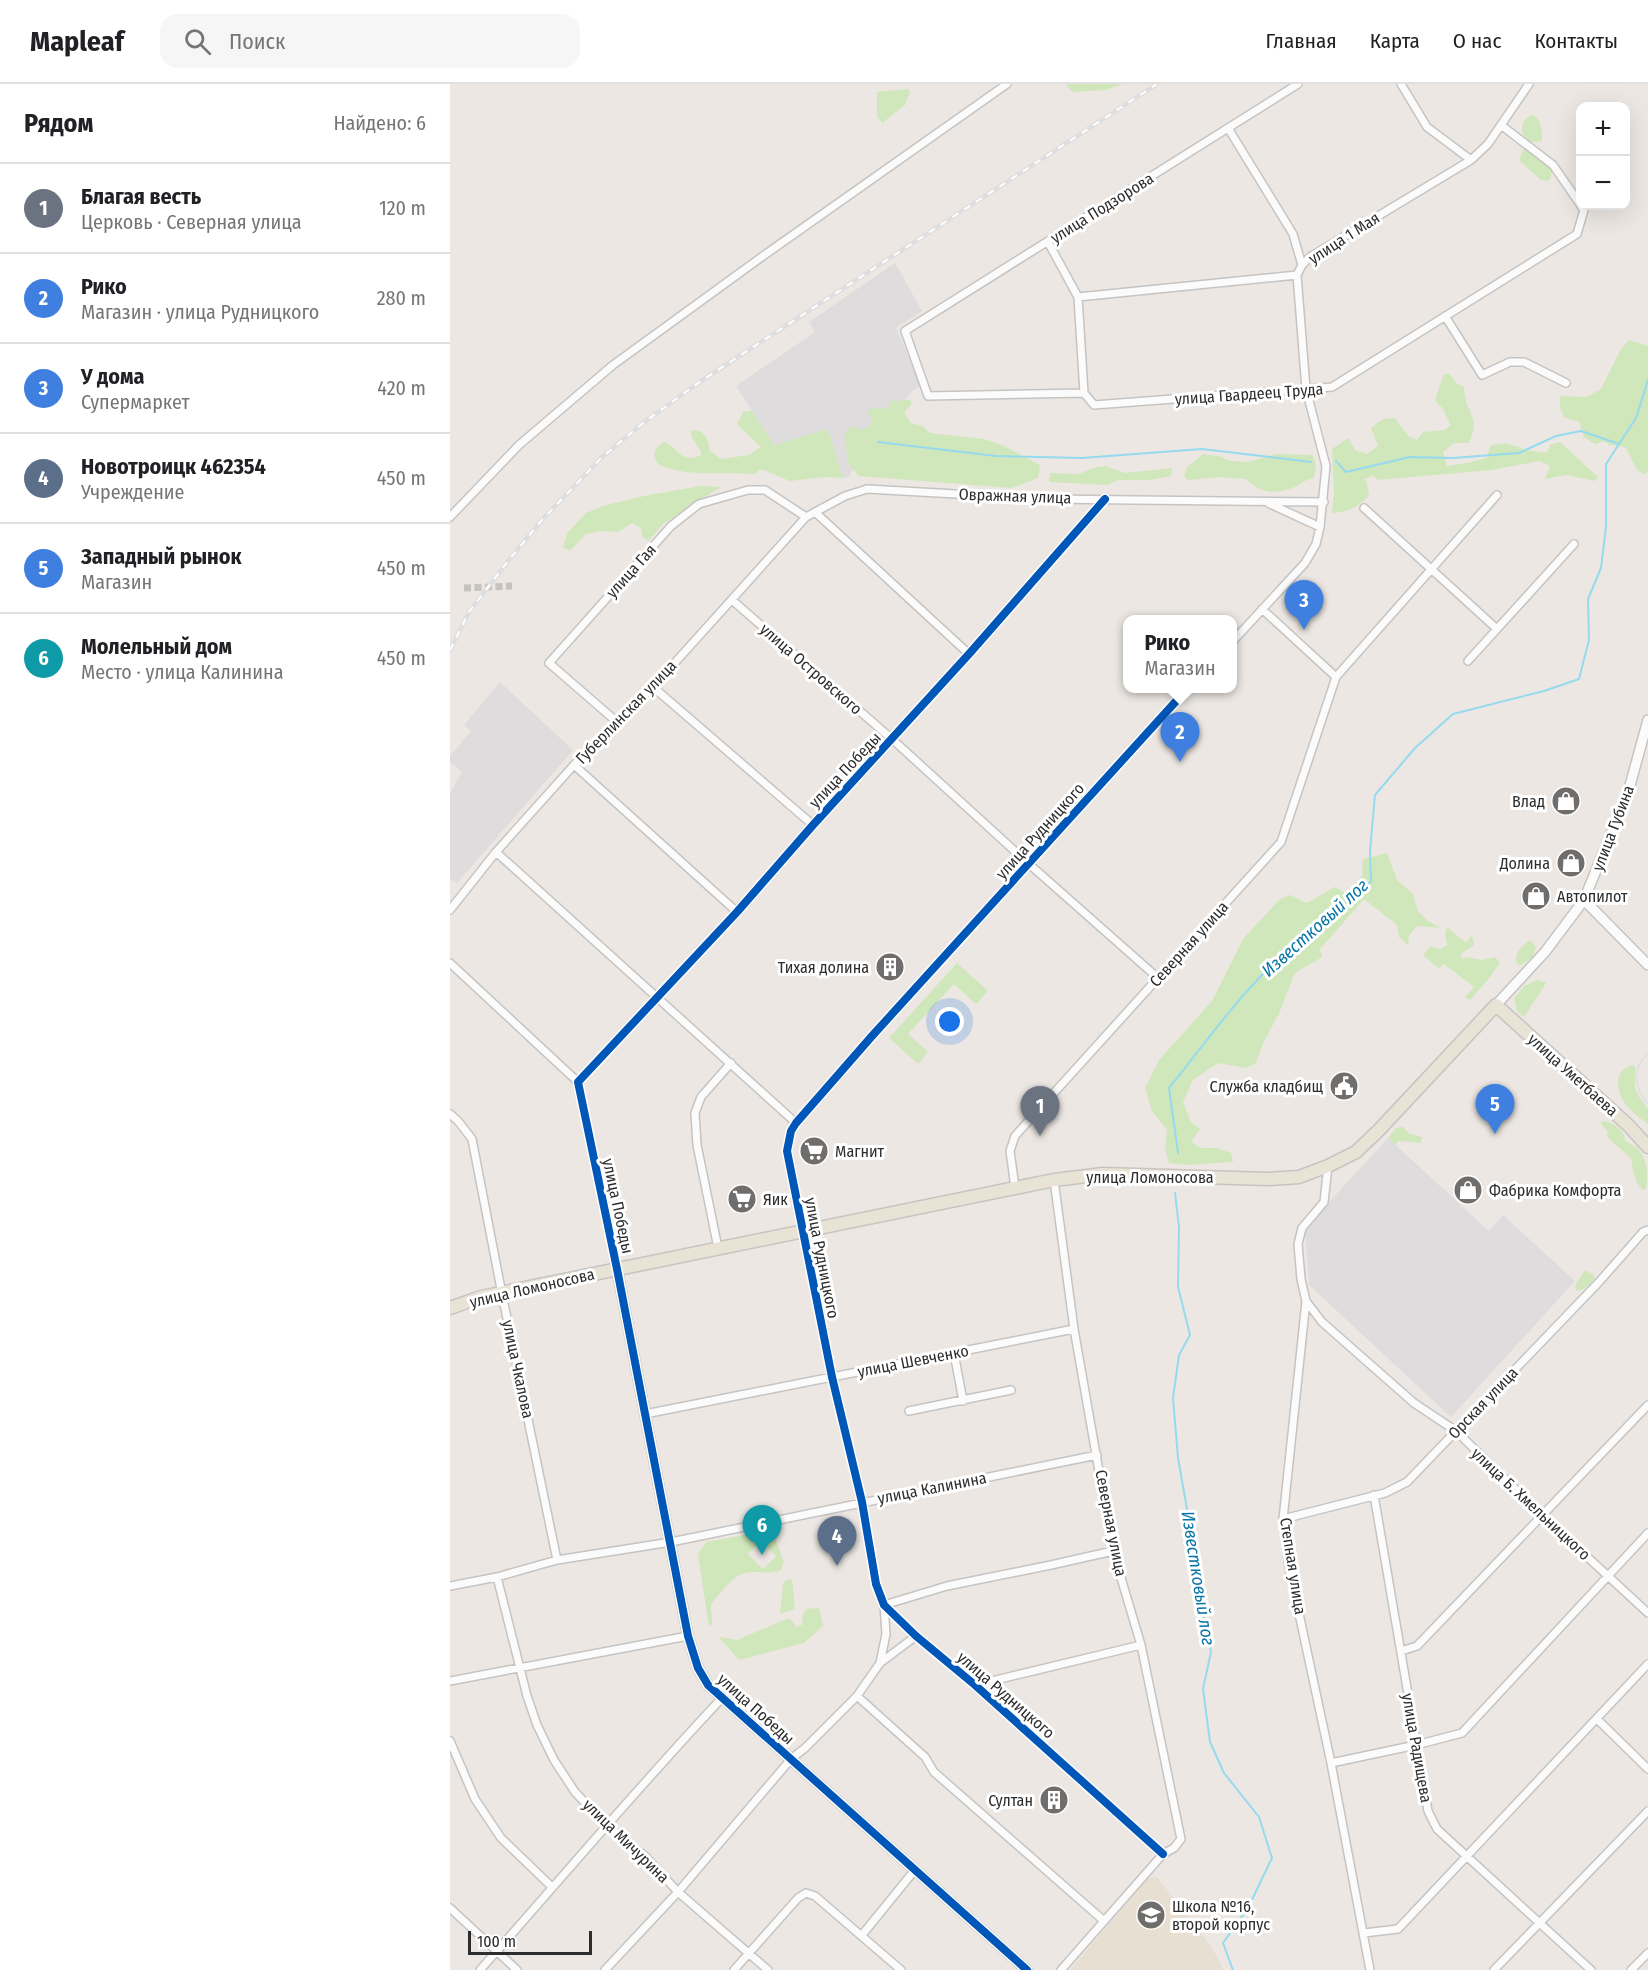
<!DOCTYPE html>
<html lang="ru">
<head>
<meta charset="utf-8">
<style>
	:root { --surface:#fff; --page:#f6f6f6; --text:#202124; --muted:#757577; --line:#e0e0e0; --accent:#7c3aed }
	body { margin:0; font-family:"Fira Sans Condensed",sans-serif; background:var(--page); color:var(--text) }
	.controls { position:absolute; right:18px; top:18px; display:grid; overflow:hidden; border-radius:12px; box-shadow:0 6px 24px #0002 }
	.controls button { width:54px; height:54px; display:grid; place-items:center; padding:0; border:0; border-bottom:2px solid var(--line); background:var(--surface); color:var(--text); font:30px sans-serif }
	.scale { position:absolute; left:18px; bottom:15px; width:124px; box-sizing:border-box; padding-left:6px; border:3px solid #2d2d2d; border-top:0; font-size:16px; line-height:21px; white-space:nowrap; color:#2d2d2d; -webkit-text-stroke:4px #fff; paint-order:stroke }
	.you { position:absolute; left:500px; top:938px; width:21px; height:21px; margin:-15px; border:4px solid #fff; border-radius:50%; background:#1a73e8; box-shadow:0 0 0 9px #1a73e833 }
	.badge { display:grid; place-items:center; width:39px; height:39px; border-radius:50%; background:var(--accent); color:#fff; font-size:20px; font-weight:700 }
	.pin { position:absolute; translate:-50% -50px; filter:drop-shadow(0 2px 3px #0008) }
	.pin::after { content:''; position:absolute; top:32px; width:21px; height:18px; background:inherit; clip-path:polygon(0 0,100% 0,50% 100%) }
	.popup { position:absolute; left:673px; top:531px; width:114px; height:78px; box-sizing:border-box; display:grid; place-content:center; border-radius:12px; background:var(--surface); filter:drop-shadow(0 2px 4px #0005); font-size:20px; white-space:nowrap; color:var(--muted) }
	.popup b { font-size:22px; color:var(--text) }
	.popup::after { content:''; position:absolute; left:50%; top:100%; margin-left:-12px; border:12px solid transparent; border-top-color:var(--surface) }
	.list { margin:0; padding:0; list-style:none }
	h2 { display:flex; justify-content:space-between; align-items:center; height:78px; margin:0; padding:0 24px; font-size:26px }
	h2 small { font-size:20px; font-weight:400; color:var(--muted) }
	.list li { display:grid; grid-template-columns:39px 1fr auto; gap:18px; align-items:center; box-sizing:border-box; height:90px; padding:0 24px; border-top:2px solid var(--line) }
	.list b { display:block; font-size:22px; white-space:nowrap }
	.list p { margin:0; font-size:20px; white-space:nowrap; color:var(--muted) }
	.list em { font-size:20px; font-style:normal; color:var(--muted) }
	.icon { flex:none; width:33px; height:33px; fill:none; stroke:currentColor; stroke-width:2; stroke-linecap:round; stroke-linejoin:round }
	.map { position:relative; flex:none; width:1198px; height:1886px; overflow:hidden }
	header { display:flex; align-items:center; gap:36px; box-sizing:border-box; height:84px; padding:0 30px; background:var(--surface); border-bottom:2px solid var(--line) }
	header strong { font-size:28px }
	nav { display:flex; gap:33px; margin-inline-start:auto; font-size:21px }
	.search { width:420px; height:54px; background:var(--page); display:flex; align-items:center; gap:15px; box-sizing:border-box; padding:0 21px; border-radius:18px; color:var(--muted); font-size:22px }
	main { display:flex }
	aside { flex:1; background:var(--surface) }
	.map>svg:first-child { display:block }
	.industrial { fill:#dfdcde }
	.education { fill:#e7dfd1 }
	.green { fill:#cfe7ba; fill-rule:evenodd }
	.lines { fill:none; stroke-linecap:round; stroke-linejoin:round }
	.stream { stroke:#95daef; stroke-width:2 }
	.minor-tunnel { stroke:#c6c2be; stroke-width:7; stroke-dasharray:7 3.5; stroke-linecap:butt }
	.minor-casing { stroke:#c5c4c3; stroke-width:10 }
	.tertiary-casing { stroke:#c5c4c3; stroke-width:12 }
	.primary-casing { stroke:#c6c4c3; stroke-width:15 }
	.minor { stroke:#fcfbfb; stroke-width:7 }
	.tertiary { stroke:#fcfbfb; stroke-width:9 }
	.primary { stroke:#e8e3d4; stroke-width:12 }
	.tram { stroke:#dedee0; stroke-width:1.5 }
	.rail-casing { stroke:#dedee0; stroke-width:4.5 }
	.rail { stroke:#fff; stroke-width:2; stroke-dasharray:7; stroke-linecap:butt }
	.cycleway-casing { stroke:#fff; stroke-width:11 }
	.cycleway { stroke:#0057b8; stroke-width:8 }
	.labels { text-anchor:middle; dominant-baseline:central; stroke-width:6; stroke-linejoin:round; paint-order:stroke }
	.street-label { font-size:16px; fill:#2d2d2d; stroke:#fff }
	.poi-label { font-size:16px; fill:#2d2d2d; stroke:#fff; text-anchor:end }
	.water-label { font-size:18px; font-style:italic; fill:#0875a6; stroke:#fff }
</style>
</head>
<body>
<header>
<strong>Mapleaf</strong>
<div class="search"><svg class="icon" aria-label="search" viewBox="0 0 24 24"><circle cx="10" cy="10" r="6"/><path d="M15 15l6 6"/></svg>Поиск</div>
<nav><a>Главная</a><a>Карта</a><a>О нас</a><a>Контакты</a></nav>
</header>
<main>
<aside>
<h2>Рядом<small>Найдено: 6</small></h2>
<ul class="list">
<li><span class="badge" style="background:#6b7280">1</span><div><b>Благая весть</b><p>Церковь · Северная улица</p></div><em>120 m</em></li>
<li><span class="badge" style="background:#3f7fe0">2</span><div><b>Рико</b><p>Магазин · улица Рудницкого</p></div><em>280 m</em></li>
<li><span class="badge" style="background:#3f7fe0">3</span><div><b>У дома</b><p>Супермаркет</p></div><em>420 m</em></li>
<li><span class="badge" style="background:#5c6f8a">4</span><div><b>Новотроицк 462354</b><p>Учреждение</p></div><em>450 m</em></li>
<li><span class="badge" style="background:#3f7fe0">5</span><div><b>Западный рынок</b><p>Магазин</p></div><em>450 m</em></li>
<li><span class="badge" style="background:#0f9aa8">6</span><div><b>Молельный дом</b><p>Место · улица Калинина</p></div><em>450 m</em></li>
</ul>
</aside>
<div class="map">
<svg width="1198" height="1886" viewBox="0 0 1198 1886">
	<rect width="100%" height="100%" fill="#ece7e2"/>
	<path class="industrial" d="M445,179L472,227L446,244L471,302L462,307L398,393L393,394L378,346L324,361L286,302L365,248L359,238Z
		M50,598L123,666L7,799L0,795V709L12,688L0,678V672L21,647L14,641Z
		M938,1054L1039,1147L1053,1131L1125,1197L1001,1333L859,1201L855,1144Z"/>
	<path class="education" d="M707,1793L762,1864L774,1886H620L697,1795Z"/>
	<path class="green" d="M617,0H673L656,6L622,8L617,2Z
		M458,5L460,8L455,21L432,39L427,32V8Z
		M1082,31L1087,33C1090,38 1093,51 1092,57C1071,64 1065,36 1082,31Z
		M1074,64L1087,72L1103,87L1099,97L1091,96L1069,76Z
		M1179,256L1198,262V388L1195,390L1188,387L1175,363L1160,361L1154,357L1145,360L1134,353L1129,338L1114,333L1110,324V312L1136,313L1151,305L1171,265Z
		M994,290H1000L1007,300L1014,303C1014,330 1032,330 1019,359H1004L993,368L997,382L1017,379L1037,374L1040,362C1062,355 1064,365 1083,367C1087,368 1093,368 1097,368L1101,360L1110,358L1148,393L1145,397L1116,391L1095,395L1100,382L1090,377L1041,386L928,396L923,392L914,395L917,400L919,411C909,423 898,428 882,429L884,408L882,365L898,354L905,366L917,370L928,362L921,344L933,335L945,334L958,352L967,356L973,348L995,346L1001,341L993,325L985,316Z
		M460,316L462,319L454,329L461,339L473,342L480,349L534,355L554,362L590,381L588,394L562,404L409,392L399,381L394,351L399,344L405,343L412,346L419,343L422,336L417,328L422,324L438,325L441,317Z
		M294,327H302L324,361L378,345L393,394L375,393L340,397L311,385L304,390C272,387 240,394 209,381L204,373C205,366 207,361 214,358C232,366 229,380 252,371C249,362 242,357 240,347C255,344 258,355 260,367L271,375L299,371L311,363L287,340Z
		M753,370L769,372L780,377L798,378L826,370L863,371L866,383L864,394C852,396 852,401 842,404C824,411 809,408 796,395L770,393L738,396L734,392L737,383Z
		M656,382L675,389L722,384L721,392L700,396H667L658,401L599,398L600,389L629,390L643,384Z
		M250,402L271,403L214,439L198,457L192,452L191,444L182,439L168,448L151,447L136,450L120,467L113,463L118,448L136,429L153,422L194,412Z
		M937,769L947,796L962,809L968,827L978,837L991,844L967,842L959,851L958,861L949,853L947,841L914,815L870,865L872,873L845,889L830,927L813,960L805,980L796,984L768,979L743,996L733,1018L741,1038L750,1045L741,1058L751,1064H766L781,1069L783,1078L736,1081L719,1079L715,1064L717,1046L702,1027L695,1004L710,975L762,917L793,855L829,816L840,811L857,819L885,803L895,809L912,792L913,775Z
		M997,843L1016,859L1021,852L1024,857V861L1011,870V875L1017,873L1032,876L1045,873L1050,878L1041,892L1020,916L1015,913L1024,903L994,880L989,885L973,871L980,863L991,865L997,861L995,849Z
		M1080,856L1086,863L1083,873L1071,881L1067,880C1064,868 1071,863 1080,856Z
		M507,879L538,907L526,920L504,900L458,950L478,968L468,980L439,954Z
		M1088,896L1096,899L1074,933L1067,927L1064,915L1074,902Z
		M1183,981L1185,983V1004L1189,1013L1198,1025V1040C1191,1035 1184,1030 1179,1024C1166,1011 1161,986 1183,981Z
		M1152,1037C1160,1037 1168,1042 1173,1049C1177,1056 1171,1052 1177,1058C1180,1060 1183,1061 1186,1063C1198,1074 1198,1090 1196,1104L1193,1106C1184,1097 1183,1086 1181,1074L1157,1053L1158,1048L1152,1041Z
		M953,1043L960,1050L972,1053L971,1059L948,1057L945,1061L938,1054L946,1044Z
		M1135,1186L1144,1191V1196L1134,1205L1127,1207L1125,1202Z
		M322,1446L334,1478L331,1486C320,1490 314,1488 302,1488C285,1488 275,1504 264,1516L261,1521L262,1541L259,1542L248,1471L256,1458ZM311,1457L326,1472L313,1485L298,1470Z
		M342,1495L345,1525L330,1530L333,1500L337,1496Z
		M369,1524L373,1542L354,1559L289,1576L269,1553L287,1556L339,1534L347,1543L353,1540L352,1533L356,1525Z"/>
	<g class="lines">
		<path class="stream" d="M428,358L546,372L632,374L752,365L861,378
			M886,377L896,388L960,373L1003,374L1069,369L1106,352L1131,347L1169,360
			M728,1069L719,1004C751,965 780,923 816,887C848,855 886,828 921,798L920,767L925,711L965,664L1003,630L1094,607L1129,595L1139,556L1138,515L1151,484L1156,443V380L1186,334L1198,296
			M725,1109L729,1143L728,1203L740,1251L729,1271L723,1314L728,1374L737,1425L741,1472L761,1568L753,1605L760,1658L774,1689L809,1733L822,1774L798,1824L773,1859L783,1886"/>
		<path class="minor-tunnel" d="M14,504L62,502"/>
		<g class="minor-casing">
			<path id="minor" d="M848,0L455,247L478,312L634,309L644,321L882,303L1127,150L1134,126L1131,122
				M951,0L977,43L1021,76
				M1051,41L1103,81L1130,120
				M778,44L843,150L852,181
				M598,158L628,213L634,309
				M847,191L852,181L860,173L1021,76L1038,60L1079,0
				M628,213L847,191
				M995,232L1032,291L1060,278H1074L1116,299
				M818,419L870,443
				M914,424L1047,545
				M366,429L519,570
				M0,433L69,361L163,281L313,172L557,0
				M282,516L442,655L579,780L708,894
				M812,525L886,593
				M783,557L855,479L866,460L870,443L876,382L856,305L847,191
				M1018,577L1124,460
				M203,603L363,741
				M167,638L99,579L221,442L249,420L298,406H315L356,433
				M124,681L287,828
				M46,768L346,1039
				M0,826L46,768L124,681L203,603L356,433L395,412L417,405L593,415L874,418
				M0,879L128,998
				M0,1030L8,1037L22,1055L52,1210L107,1476
				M878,1082L874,1118L852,1144L848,1160L851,1195L856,1217L833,1435L839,1483L881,1679L920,1886
				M604,1096L624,1245L663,1467L691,1561L731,1755L724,1764L713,1770L611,1886
				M565,1103L560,1067L565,1052L831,758L886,593L1047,411
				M268,1164L247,1061L245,1029L251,1013L281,979
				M167,1185L128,998L287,828L363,741L519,570L655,415
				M856,1217L872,1238L964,1319L1006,1347L1093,1432L1198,1529
				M504,1269L513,1317
				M459,1327L561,1306
				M195,1330L624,1245
				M924,1411L978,1727L987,1745L1141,1886
				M833,1435L935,1409L957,1398L1149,1198L1193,1148L1198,1146
				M47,1493L77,1612L87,1641L104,1676L125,1708L157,1742L196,1773L228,1808L318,1886
				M0,1502L47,1493L107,1476L221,1458L647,1371
				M951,1567L967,1562L1198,1321
				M430,1579L436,1550L434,1521L497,1502L601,1481L663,1467
				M0,1597L238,1552
				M525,1601L691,1561
				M407,1612L475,1673L484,1688L653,1836
				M1147,1635L1198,1685
				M0,1657L25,1715L51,1754L102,1803
				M881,1679L966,1661L1012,1649L1198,1449
				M713,1770L525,1601L466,1552L434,1521L426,1500L412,1418L382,1293L337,1067L341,1047L346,1039L422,952L738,604
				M0,1824L67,1886
				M914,1849L948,1845L1198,1580
				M412,1851L464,1787
				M30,1886C111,1795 189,1702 272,1614
				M155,1886L228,1808L341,1675L355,1664L407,1612L430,1579L466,1552
				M284,1886L348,1814L356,1809L365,1812L451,1886
				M1044,1886L1198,1727
				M1181,1886L1198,1869"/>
		</g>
		<g class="tertiary-casing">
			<path id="tertiary" d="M1134,816L1198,881
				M1046,921L1095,868L1134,816L1179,705L1198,636
				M167,1185L238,1552L248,1584L258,1601L577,1886"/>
		</g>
		<g class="primary-casing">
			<path id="primary" d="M0,1224L31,1213L604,1096L653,1090L818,1095L849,1093L878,1082L906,1068L929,1046L1046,921L1179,1042L1198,1063"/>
		</g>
		<use href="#minor" class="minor"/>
		<use href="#tertiary" class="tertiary"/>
		<use href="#primary" class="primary"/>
		<path class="tram" d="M1198,969C1181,985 1184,1004 1198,1020"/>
		<g class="rail-casing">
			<path id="rail" d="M0,566L19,528L58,477L92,436L151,374L193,339L251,297L707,0"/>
		</g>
		<use href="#rail" class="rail"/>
		<g class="cycleway-casing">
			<path id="cycleway" d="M713,1770L525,1601L466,1552L434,1521L426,1500L412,1418L382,1293L337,1067L341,1047L346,1039L422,952L738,604
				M577,1886L258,1601L248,1584L238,1552L167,1185L128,998L287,828L363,741L519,570L655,415"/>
		</g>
		<use href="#cycleway" class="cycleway"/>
	</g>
	<defs>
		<g id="shop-disc" transform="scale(1.5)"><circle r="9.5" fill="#706e6c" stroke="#fff"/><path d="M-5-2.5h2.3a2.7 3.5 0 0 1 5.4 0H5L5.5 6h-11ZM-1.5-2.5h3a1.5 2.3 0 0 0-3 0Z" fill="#fff"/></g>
		<g id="building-disc" transform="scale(1.5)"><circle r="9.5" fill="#706e6c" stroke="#fff"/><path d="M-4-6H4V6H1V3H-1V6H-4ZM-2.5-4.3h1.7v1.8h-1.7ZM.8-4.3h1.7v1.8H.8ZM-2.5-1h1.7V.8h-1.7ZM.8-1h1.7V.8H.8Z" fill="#fff"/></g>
		<g id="civic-disc" transform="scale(1.5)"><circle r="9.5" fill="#706e6c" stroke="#fff"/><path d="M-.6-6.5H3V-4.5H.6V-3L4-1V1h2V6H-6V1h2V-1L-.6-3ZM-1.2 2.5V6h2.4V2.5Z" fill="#fff"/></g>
		<g id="supermarket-disc" transform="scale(1.5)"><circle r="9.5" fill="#706e6c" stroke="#fff"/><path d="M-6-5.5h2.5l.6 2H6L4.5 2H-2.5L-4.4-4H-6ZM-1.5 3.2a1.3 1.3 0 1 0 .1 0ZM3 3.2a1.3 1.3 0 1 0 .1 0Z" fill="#fff"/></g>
		<g id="school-disc" transform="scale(1.5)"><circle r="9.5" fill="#706e6c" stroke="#fff"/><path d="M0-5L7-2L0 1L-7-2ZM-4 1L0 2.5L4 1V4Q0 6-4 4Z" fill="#fff"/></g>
	</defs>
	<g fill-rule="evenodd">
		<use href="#shop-disc" x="1116" y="717"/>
		<use href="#shop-disc" x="1121" y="779"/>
		<use href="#shop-disc" x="1086" y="812"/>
		<use href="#building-disc" x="440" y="883"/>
		<use href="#civic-disc" x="894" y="1002"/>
		<use href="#supermarket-disc" x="364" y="1067"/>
		<use href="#shop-disc" x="1018" y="1106"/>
		<use href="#supermarket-disc" x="292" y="1115"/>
		<use href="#building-disc" x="604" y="1716"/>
		<use href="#school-disc" x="701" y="1831"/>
	</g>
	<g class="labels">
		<g class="street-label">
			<text transform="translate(652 124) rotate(-32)">улица Подзорова</text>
			<text transform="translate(894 154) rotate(-33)">улица 1 Мая</text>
			<text transform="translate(799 310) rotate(-4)">улица Гвардеец Труда</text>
			<text transform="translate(565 412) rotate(2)">Овражная улица</text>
			<text transform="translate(181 487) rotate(-48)">улица Гая</text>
			<text transform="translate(361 585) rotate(41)">улица Островского</text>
			<text transform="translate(176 628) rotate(-46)">Губерлинская улица</text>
			<text transform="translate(395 686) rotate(-47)">улица Победы</text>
			<text transform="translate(1163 744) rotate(-69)">улица Губина</text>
			<text transform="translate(590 747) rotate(-48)">улица Рудницкого</text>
			<text transform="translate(739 860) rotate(-48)">Северная улица</text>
			<text transform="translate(1123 991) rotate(42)">улица Уметбаева</text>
			<text x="700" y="1093">улица Ломоносова</text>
			<text transform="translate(168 1122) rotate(78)">улица Победы</text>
			<text transform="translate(372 1174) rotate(79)">улица Рудницкого</text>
			<text transform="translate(82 1204) rotate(-13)">улица Ломоносова</text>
			<text transform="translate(463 1277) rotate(-11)">улица Шевченко</text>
			<text transform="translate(68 1285) rotate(78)">улица Чкалова</text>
			<text transform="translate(1033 1319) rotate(-46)">Орская улица</text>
			<text transform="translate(482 1404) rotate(-11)">улица Калинина</text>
			<text transform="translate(1081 1420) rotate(43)">улица Б. Хмельницкого</text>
			<text transform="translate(661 1439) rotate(79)">Северная улица</text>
			<text transform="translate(843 1482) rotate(81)">Степная улица</text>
			<text transform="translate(556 1611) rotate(41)">улица Рудницкого</text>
			<text transform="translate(306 1625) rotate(42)">улица Победы</text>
			<text transform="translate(967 1664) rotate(80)">улица Радищева</text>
			<text transform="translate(176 1757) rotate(44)">улица Мичурина</text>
		</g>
		<g class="poi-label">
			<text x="1095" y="717">Влад</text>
			<text x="1100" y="779">Долина</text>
			<text x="1107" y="812" text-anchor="start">Автопилот</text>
			<text x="419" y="883">Тихая долина</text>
			<text x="873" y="1002">Служба кладбищ</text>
			<text x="385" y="1067" text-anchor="start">Магнит</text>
			<text x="1039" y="1106" text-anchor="start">Фабрика Комфорта</text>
			<text x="313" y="1115" text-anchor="start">Яик</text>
			<text x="583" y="1716">Султан</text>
			<text x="722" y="1822" text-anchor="start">Школа №16,<tspan x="722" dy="18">второй корпус</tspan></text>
		</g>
		<g class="water-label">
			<text transform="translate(865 844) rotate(-42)">Известковый лог</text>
			<text transform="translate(748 1494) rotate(81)">Известковый лог</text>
		</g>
	</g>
</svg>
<div class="controls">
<button>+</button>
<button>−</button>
</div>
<div class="scale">100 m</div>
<div class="you"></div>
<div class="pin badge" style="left:590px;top:1052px;background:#6b7280">1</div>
<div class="pin badge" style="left:730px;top:678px;background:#3f7fe0">2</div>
<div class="popup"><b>Рико</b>Магазин</div>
<div class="pin badge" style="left:854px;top:546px;background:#3f7fe0">3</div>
<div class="pin badge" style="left:387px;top:1482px;background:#5c6f8a">4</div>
<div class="pin badge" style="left:1045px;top:1050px;background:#3f7fe0">5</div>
<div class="pin badge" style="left:312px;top:1471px;background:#0f9aa8">6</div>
</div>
</main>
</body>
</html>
